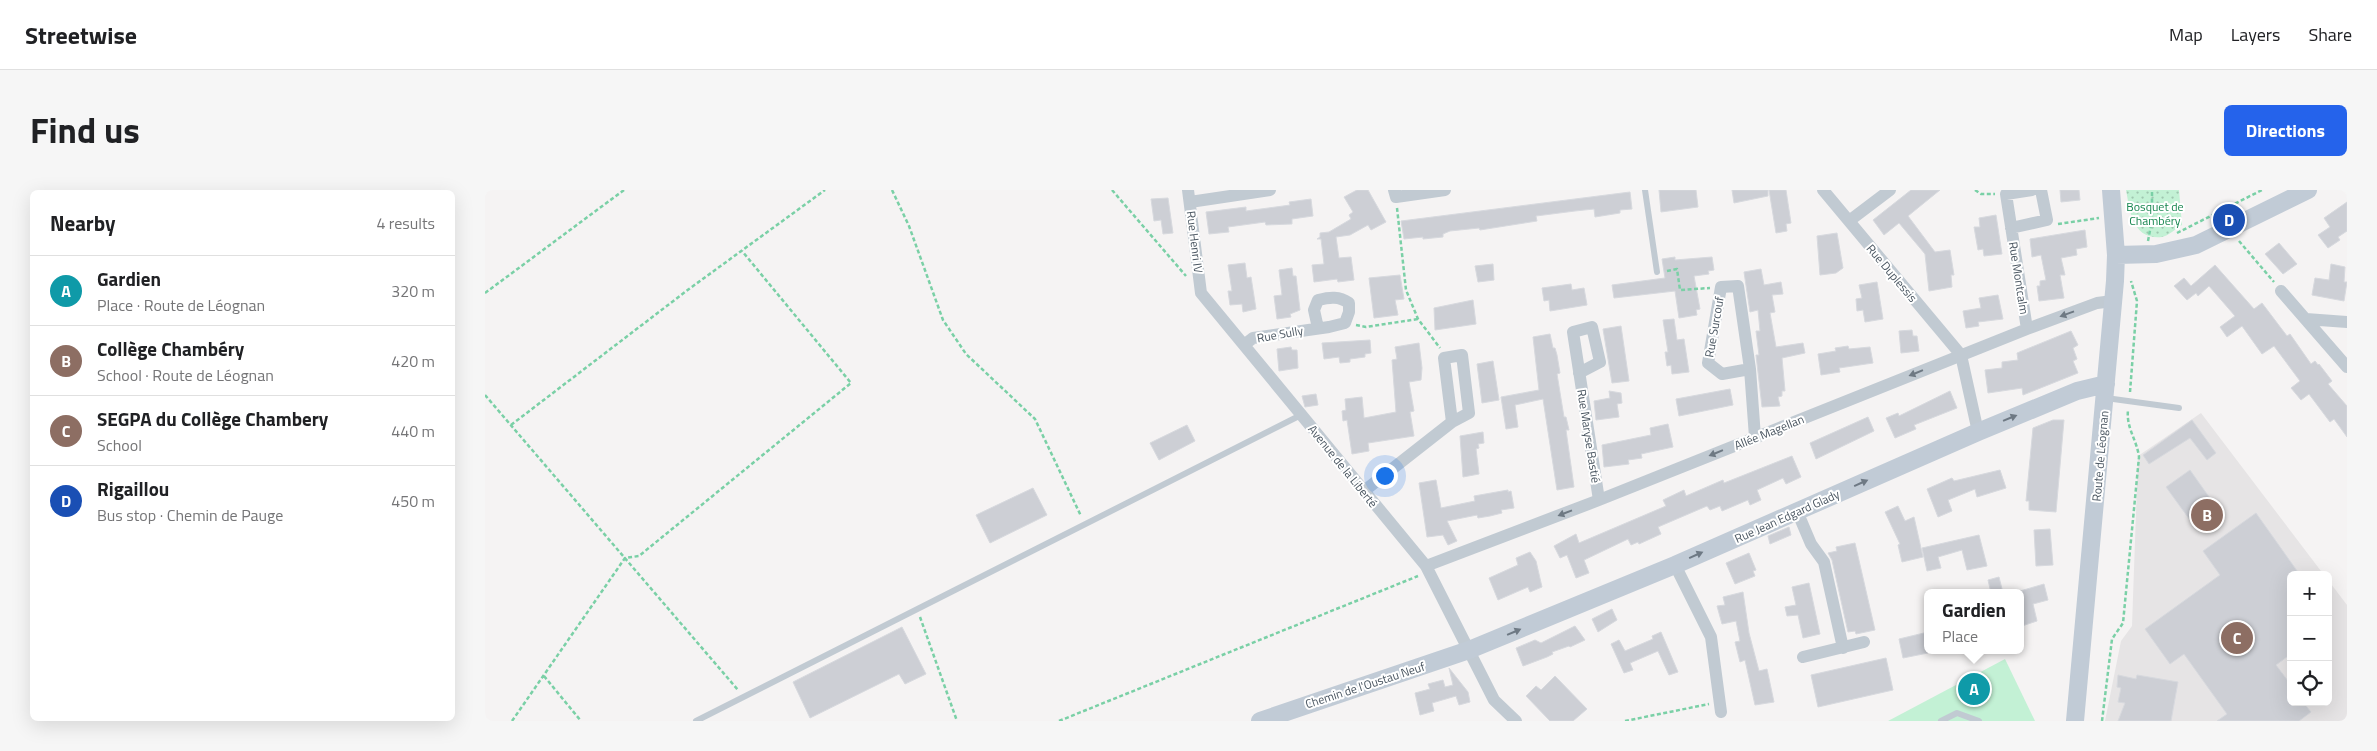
<!DOCTYPE html>
<html lang="en">
<head>
<meta charset="utf-8">
<style>
	:root { --surface:#fff; --page:#f6f6f6; --text:#202124; --muted:#757577; --line:#e0e0e0; --accent:#2563eb }
	body { margin:0; font-family:"Titillium Web",sans-serif; background:var(--page); color:var(--text) }
	.controls { position:absolute; right:15px; bottom:15px; display:grid; overflow:hidden; border-radius:8px; box-shadow:0 5px 20px #0002 }
	.controls button { width:45px; height:45px; display:grid; place-items:center; padding:0; border:0; border-bottom:1px solid var(--line); background:var(--surface); color:var(--text); font:25px sans-serif }
	.you { position:absolute; left:899px; top:285px; width:18px; height:18px; margin:-12px; border:4px solid #fff; border-radius:50%; background:#1a73e8; box-shadow:0 0 0 8px #1a73e833 }
	.badge { display:grid; place-items:center; width:32px; height:32px; border-radius:50%; background:var(--accent); color:#fff; font-size:16px; font-weight:700 }
	.pin { position:absolute; translate:-50% -50%; border:2px solid #fff; box-shadow:0 1px 5px #0006 }
	.popup { position:absolute; left:1439px; top:399px; width:100px; height:65px; box-sizing:border-box; display:grid; place-content:center; border-radius:8px; background:var(--surface); filter:drop-shadow(0 1px 4px #0005); font-size:16px; white-space:nowrap; color:var(--muted) }
	.popup b { font-size:19px; color:var(--text) }
	.popup::after { content:''; position:absolute; left:50%; top:100%; margin-left:-10px; border:10px solid transparent; border-top-color:var(--surface) }
	.list { margin:0; padding:0; list-style:none }
	h2 { display:flex; justify-content:space-between; align-items:center; height:65px; margin:0; padding:0 20px; font-size:21px }
	h2 small { font-size:16px; font-weight:400; color:var(--muted) }
	.list li { display:grid; grid-template-columns:32px 1fr auto; gap:15px; align-items:center; box-sizing:border-box; height:70px; padding:0 20px; border-top:1px solid var(--line) }
	.list b { display:block; font-size:19px; white-space:nowrap }
	.list p { margin:0; font-size:16px; white-space:nowrap; color:var(--muted) }
	.list em { font-size:16px; font-style:normal; color:var(--muted) }
	.icon { flex:none; width:28px; height:28px; fill:none; stroke:currentColor; stroke-width:2; stroke-linecap:round; stroke-linejoin:round }
	.map { position:relative; flex:none; width:1862px; height:531px; overflow:hidden; border-radius:8px }
	header { display:flex; align-items:center; gap:30px; box-sizing:border-box; height:70px; padding:0 25px; background:var(--surface); border-bottom:1px solid var(--line) }
	header strong { font-size:24px }
	nav { display:flex; gap:28px; margin-inline-start:auto; font-size:18px }
	.intro { display:flex; align-items:center; justify-content:space-between; box-sizing:border-box; height:120px; padding:0 30px }
	h1 { margin:0; font-size:35px }
	.button { padding:12px 22px; border-radius:8px; background:var(--accent); color:#fff; font-size:18px; font-weight:700 }
	main { display:flex; gap:30px; padding:0 30px }
	aside { flex:1; background:var(--surface); border-radius:8px; box-shadow:0 5px 20px #0002 }
	.map>svg:first-child { display:block }
	.education { fill:#e6e4e5 }
	.park { fill:url(#park-dots) }
	.pitch { fill:#c3f1d5 }
	.building { fill:#cdcfd5; stroke:#d7d9de }
	.lines { fill:none; stroke-linecap:round; stroke-linejoin:round }
	.path { stroke:#7ad0a6; stroke-width:2.5; stroke-dasharray:4 2.5; stroke-linecap:butt }
	.lane { stroke:#c1cad2; stroke-width:6 }
	.street { stroke:#c1cad2; stroke-width:12 }
	.secondary { stroke:#c1cbd6; stroke-width:18 }
	.oneway { fill:#6e7983 }
	.oneway2 { fill:#6e7984 }
	.labels { text-anchor:middle; dominant-baseline:central; stroke-width:4; stroke-linejoin:round; paint-order:stroke }
	.park-label { font-size:12px; fill:#17864f; stroke:#fff }
	.street-label { font-size:12px; fill:#4a5661; stroke:#fff }
</style>
</head>
<body>
<header>
<strong>Streetwise</strong>
<nav><a>Map</a><a>Layers</a><a>Share</a></nav>
</header>
<div class="intro"><h1>Find us</h1><a class="button">Directions</a></div>
<main>
<aside>
<h2>Nearby<small>4 results</small></h2>
<ul class="list">
<li><span class="badge" style="background:#0f9aa8">A</span><div><b>Gardien</b><p>Place · Route de Léognan</p></div><em>320 m</em></li>
<li><span class="badge" style="background:#8d6e63">B</span><div><b>Collège Chambéry</b><p>School · Route de Léognan</p></div><em>420 m</em></li>
<li><span class="badge" style="background:#8d6e63">C</span><div><b>SEGPA du Collège Chambery</b><p>School</p></div><em>440 m</em></li>
<li><span class="badge" style="background:#1a4fb4">D</span><div><b>Rigaillou</b><p>Bus stop · Chemin de Pauge</p></div><em>450 m</em></li>
</ul>
</aside>
<div class="map">
<svg width="1862" height="531" viewBox="0 0 1862 531">
	<defs>
		<pattern id="park-dots" width="8" height="8" patternUnits="userSpaceOnUse" patternTransform="scale(1.25)"><rect width="8" height="8" fill="#c3f1d5"/><path d="M2 2h.1M6 6h.1" fill="none" stroke="#a0c6b0" stroke-width="1.8" stroke-linecap="round"/></pattern>
	</defs>
	<rect width="100%" height="100%" fill="#f5f3f3"/>
	<path class="education" d="M1716,223L1839,385H1806V512H1843V390L1862,415V531H1620L1636,451L1647,436L1653,266Z"/>
	<path class="park" d="M1641,0H1694L1697,35C1692,38 1683,46 1677,47C1647,50 1645,21 1641,0Z"/>
	<path class="pitch" d="M1520,469L1550,531H1403Z"/>
	<path class="building" d="M872,0H883L901,32L886,40L883,35L865,45L851,47L854,68L866,67L869,90L853,92L852,89L829,92L827,75L839,74L836,49H832L835,47V43L844,42L866,29L864,25L868,22L859,7Z
		M1174,0H1211L1213,17L1176,22Z
		M1247,0H1283V6L1249,13Z
		M1284,0H1301L1306,33L1301,34L1302,41L1291,43Z
		M1426,0H1455L1423,26L1450,62L1465,60L1469,85H1466L1467,97L1444,101L1440,64L1414,33L1399,45L1388,30Z
		M1575,0H1594L1595,10L1576,12Z
		M1145,2L1147,19L1135,20V23L1110,27L1109,19L1090,21L1051,26L1052,31L995,40L994,38L965,41L958,44V47L938,49V47L919,49L916,31Z
		M683,8L688,43L678,44L676,30L669,31L666,9Z
		M826,9L828,26L807,29V34L781,35L780,32L743,37L744,42L724,44L721,22L761,17V21L798,16L805,15L804,12Z
		M1862,12V41L1853,47L1855,50L1843,58L1833,45L1845,37L1839,28Z
		M1511,25L1517,64L1499,66L1498,59L1493,60L1489,37H1495L1494,28Z
		M1600,40L1602,57L1591,59L1592,65L1576,68L1580,85H1575L1579,108L1554,111L1552,96H1555V91L1561,90L1556,65L1547,67L1545,49Z
		M1352,43L1358,78L1351,83L1335,85L1332,46Z
		M1794,53L1812,74L1798,84L1780,64Z
		M1190,67V70L1227,67L1229,80L1223,81L1224,84L1209,86L1215,119L1211,120L1212,125L1194,128L1190,101L1129,108L1127,95L1180,88L1177,69Z
		M760,73L762,88L766,87L771,119L758,122L757,114L745,115L743,101H747L743,75Z
		M1008,74L1009,90L993,92L990,76Z
		M1846,74L1860,77L1859,92H1862L1859,111L1827,105L1830,88L1844,90Z
		M1730,75L1769,119L1777,113L1802,146L1805,144L1826,174L1830,171L1833,175L1834,174L1847,191L1843,194L1862,216V247L1849,229L1845,232L1824,204L1816,210L1806,198L1815,191L1789,156L1777,164L1757,136L1742,147L1735,137L1750,126L1724,96L1713,106L1711,103L1702,110L1689,96L1699,88L1706,96Z
		M807,78L808,86H811L815,120L805,124L806,127L792,129L789,106L797,105L794,80Z
		M1276,79L1279,95L1296,92L1298,104L1287,105L1290,122L1285,123L1291,157L1318,153L1320,163L1297,168L1300,201H1297V206L1293,207L1295,216L1277,217L1271,165H1274L1271,141H1275L1273,120L1265,122L1259,82Z
		M915,85L919,109L910,110L913,125L889,128L884,88Z
		M1392,92L1398,129L1380,132L1378,120L1372,121L1371,109L1377,108L1374,95Z
		M1086,94L1087,100L1099,98L1102,115L1065,121L1064,110L1059,111L1057,98Z
		M1513,105L1518,129L1493,132L1494,136L1481,138L1478,121L1496,118L1494,108Z
		M988,110L991,134L950,140L949,118Z
		M1189,129L1192,150L1199,149L1204,182L1187,184L1186,175L1182,176L1180,162H1183L1178,130Z
		M1136,136L1144,191L1127,193L1118,139Z
		M1427,140L1428,146H1432L1434,161L1416,163L1414,141Z
		M1586,141L1593,155L1588,158L1592,169L1588,171L1593,183L1538,205L1537,198L1503,203L1500,180L1517,178V172L1533,170L1532,163Z
		M1065,144L1068,158H1070L1072,165L1075,183L1072,184L1079,227H1081L1084,240H1081L1089,297L1072,300L1058,209L1030,215L1033,237L1021,239L1016,207L1054,200L1048,147Z
		M885,150L886,163L880,164V167L865,169V172L855,173L854,167L839,169L837,153Z
		M934,153L937,178L936,190L924,192L929,221L925,222L929,246L883,253L884,261L867,264L862,230L858,231L857,221L861,220L860,209L877,207L879,228L911,222L907,170L912,169L910,157Z
		M1363,156L1364,159L1385,157L1388,173L1354,178L1355,182L1336,185L1333,164L1351,161L1350,158Z
		M806,157L807,160H812L813,178L794,181L792,159Z
		M1008,171L1014,210L997,213L992,174Z
		M1245,199L1248,215L1194,226L1191,209Z
		M1124,201L1136,203L1137,213L1132,214L1134,227L1111,230L1109,211L1125,208Z
		M1465,201L1472,218L1429,235L1431,239L1410,248L1401,228L1413,223L1414,226Z
		M831,204L833,215L820,217L817,206Z
		M1383,227L1389,241L1331,269L1325,253Z
		M1568,230H1579L1571,322L1544,320V311H1541L1548,238Z
		M1707,230L1731,263L1722,270L1705,248L1664,274L1658,265Z
		M1183,234L1188,257L1156,264L1157,268L1143,270L1144,274L1119,277L1117,255L1166,245L1165,238Z
		M702,235L710,251L674,270L665,253Z
		M998,242L999,253L993,254L994,258L991,259L994,284L978,287L975,246Z
		M1307,266L1316,287L1301,294L1298,288L1272,300L1276,310L1265,315L1263,310L1237,321L1235,316L1225,320L1222,316L1173,337L1176,344L1154,354L1153,352L1146,355L1143,349L1099,370L1104,383L1091,388L1082,365L1075,368L1069,356L1091,344L1094,353L1181,316L1178,310L1199,300L1201,306L1238,290L1239,293Z
		M1515,280L1521,298L1492,307L1490,299L1463,310L1467,321L1453,327L1442,299L1467,288L1469,291Z
		M1705,280L1734,321L1710,337L1681,297Z
		M951,290L956,318L990,311L989,306L1023,300V302L1026,301L1029,318L1016,320L1017,323L1005,326L993,328L992,325L962,331L972,351L963,355L958,345L942,347L934,293Z
		M548,298L562,325L505,353L491,325Z
		M1413,316L1420,331L1429,327L1438,367L1417,372L1413,355L1415,354L1400,322Z
		M1771,323L1815,385H1806V464L1791,475L1806,495V512H1818L1826,522L1814,531H1732L1742,524L1699,464L1685,474L1660,439L1735,385L1718,361Z
		M1304,337L1306,345L1285,354L1283,346Z
		M1565,339L1568,375L1551,376L1549,340Z
		M1494,345L1502,376L1482,380L1477,360L1453,367L1456,378L1442,381L1437,358Z
		M1370,353L1390,440L1371,444L1370,441L1363,442L1347,370L1343,363L1352,361L1351,357Z
		M1045,362L1051,371L1057,397L1045,402L1043,397L1013,410L1004,388L1033,375L1031,368Z
		M1264,363L1271,380L1268,381L1270,386L1250,394L1241,373Z
		M1514,387L1518,403H1506L1503,390Z
		M1324,393L1335,444L1318,448L1313,425L1302,426L1300,417L1311,415L1307,397Z
		M1559,394L1563,410L1548,414L1552,431L1537,436L1535,401Z
		M1258,402L1264,443L1274,481L1282,479L1289,512L1270,515L1260,470L1255,472L1250,452L1255,451L1251,431L1237,434L1232,416L1240,415L1238,407Z
		M1127,419L1132,430L1113,442L1107,429Z
		M1090,436L1100,450L1085,457L1084,456L1067,462L1068,464L1062,467L1038,476L1031,458L1050,450L1056,453Z
		M417,437L441,484L420,494L414,484L325,528L308,492Z
		M1176,442L1193,482L1184,485L1173,461L1145,473L1148,480L1139,483L1126,454L1134,450L1140,461L1168,449L1167,446Z
		M1443,442V463L1418,468L1414,449Z
		M1401,468L1408,500L1333,517L1326,485Z
		M964,478L983,502L985,512L974,515L971,506L947,513L949,521L935,525L930,503L945,499L943,494L958,490L960,497L968,495Z
		M1495,483L1505,501L1484,516L1475,499L1480,496L1478,492Z
		M1633,485L1651,489L1652,485L1693,492L1686,531H1633L1640,513L1633,512L1636,498L1632,497Z
		M1070,486L1102,519L1088,531H1065L1041,506L1051,496L1056,500Z"/>
	<g class="lines">
		<path class="path" d="M407,0L424,36L458,130L481,164L550,229L596,326
			M627,0L701,86
			M1490,0L1496,4H1510
			M912,18L921,100L933,129L955,158
			M1573,34L1614,28
			M1692,43L1777,0
			M1663,51L1667,30V0
			M1754,51L1789,92
			M1182,81L1192,79L1195,100L1225,98
			M0,103L139,0
			M871,135L881,137L933,129
			M1645,202L1652,111L1646,91
			M0,205L253,500
			M26,235L204,99L340,0
			M435,427L472,531
			M59,486L96,531
			M27,531L140,368L154,366L366,193L257,61
			M574,531L933,386
			M1140,531L1224,514
			M1617,531L1627,449L1638,433L1654,267C1652,250 1641,238 1643,220"/>
		<path class="lane" d="M1160,0L1172,82
			M1621,208L1694,218
			M211,531L816,225
			M1456,531L1472,523L1494,531"/>
		<path class="street" d="M703,0L716,103L941,376L1009,510L1031,531
			M909,0L911,7L960,0
			M1338,0L1476,165L1493,242
			M705,12L785,0
			M1364,31L1405,0
			M1526,38L1562,30L1556,0
			M1796,101L1862,177
			M1821,129L1862,132
			M1542,139L1521,4L1547,0
			M759,155L768,148L844,137L860,133L864,122V113C854,106 845,107 833,110L829,120L833,138
			M1265,179L1237,184L1223,173L1236,97L1253,96L1265,179L1270,247
			M1094,183L1115,172L1107,137L1088,142L1114,310
			M879,301L967,232L984,223L977,165L959,168L967,232
			M1312,321L1326,354L1339,372L1358,458
			M1190,375L1226,447L1236,522
			M941,376L1114,310L1542,139L1612,113L1628,111
			M1318,467L1379,452"/>
		<path class="secondary" d="M1631,65L1671,64L1711,55L1823,0
			M775,531L984,460L1190,375L1493,242L1592,201L1621,194
			M1590,531L1630,91L1631,65L1626,0"/>
	</g>
	<defs><path id="oneway-solid" d="M-6-.8H1V-3.2L6.5 0L1 3.2V.8H-6Z" transform="scale(1.25)"/></defs>
	<g class="oneway">
		<use href="#oneway-solid" transform="translate(1582 124) rotate(160)"/>
		<use href="#oneway-solid" transform="translate(1431 183) rotate(158)"/>
		<use href="#oneway-solid" transform="translate(1231 263) rotate(158)"/>
		<use href="#oneway-solid" transform="translate(1080 323) rotate(159)"/>
	</g>
	<g class="oneway2">
		<use href="#oneway-solid" transform="translate(1525 228) rotate(-22)"/>
		<use href="#oneway-solid" transform="translate(1376 293) rotate(-24)"/>
		<use href="#oneway-solid" transform="translate(1211 365) rotate(-24)"/>
		<use href="#oneway-solid" transform="translate(1029 442) rotate(-23)"/>
	</g>
	<g class="labels">
		<g class="park-label">
			<text x="1670" y="16">Bosquet de<tspan x="1670" dy="14">Chambéry</tspan></text>
		</g>
		<g class="street-label">
			<text transform="translate(710 52) rotate(83)">Rue Henri IV</text>
			<text transform="translate(1407 83) rotate(50)">Rue Duplessis</text>
			<text transform="translate(1534 88) rotate(81)">Rue Montcalm</text>
			<text transform="translate(1229 137) rotate(-80)">Rue Surcouf</text>
			<text transform="translate(795 144) rotate(-10)">Rue Sully</text>
			<text transform="translate(1284 242) rotate(-22)">Allée Magellan</text>
			<text transform="translate(1104 246) rotate(81)">Rue Maryse Bastié</text>
			<text transform="translate(1615 266) rotate(-85)">Route de Léognan</text>
			<text transform="translate(858 276) rotate(51)">Avenue de la Liberté</text>
			<text transform="translate(1302 326) rotate(-24)">Rue Jean Edgard Glady</text>
			<text transform="translate(880 495) rotate(-18)">Chemin de l'Oustau Neuf</text>
		</g>
	</g>
</svg>
<div class="controls">
<button>+</button>
<button>−</button>
<button><svg class="icon" aria-label="locate" viewBox="0 0 24 24"><circle cx="12" cy="12" r="6"/><path d="M12 2v4M12 18v4M2 12h4M18 12h4"/></svg></button>
</div>
<div class="you"></div>
<div class="pin badge" style="left:1489px;top:499px;background:#0f9aa8">A</div>
<div class="popup"><b>Gardien</b>Place</div>
<div class="pin badge" style="left:1722px;top:325px;background:#8d6e63">B</div>
<div class="pin badge" style="left:1752px;top:448px;background:#8d6e63">C</div>
<div class="pin badge" style="left:1744px;top:30px;background:#1a4fb4">D</div>
</div>
</main>
</body>
</html>
